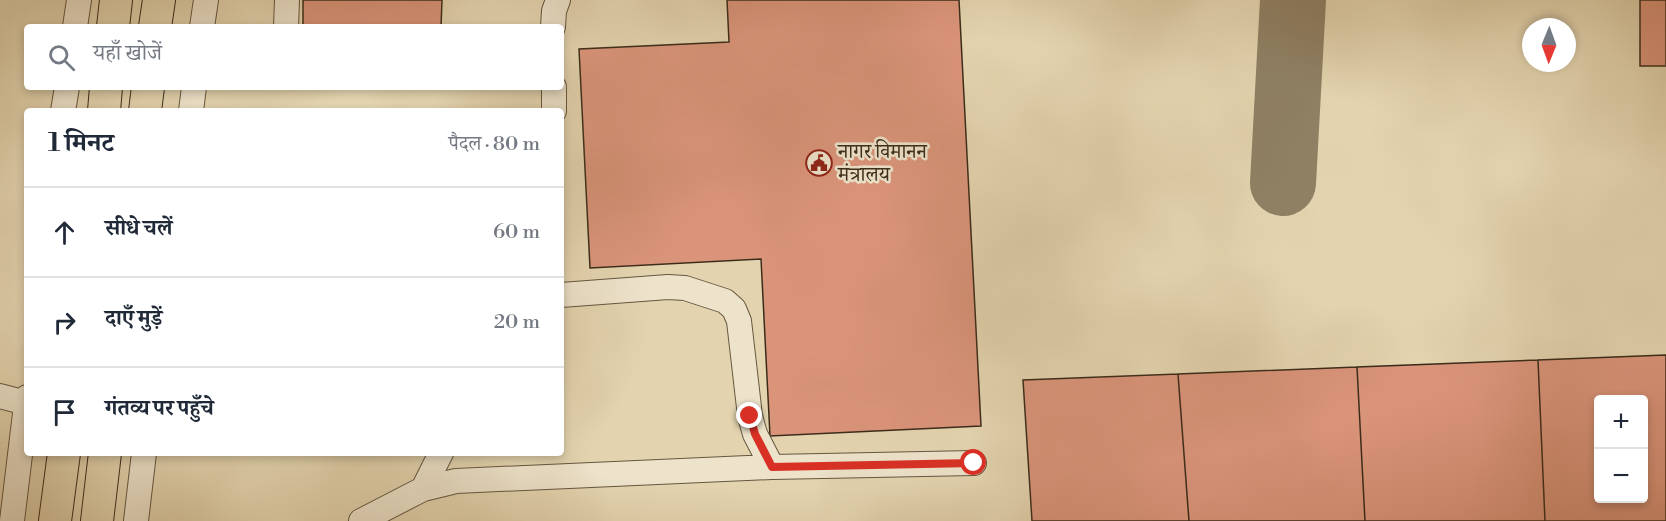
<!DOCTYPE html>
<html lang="hi">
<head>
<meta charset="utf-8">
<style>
	:root { --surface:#fff; --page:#f2f2f3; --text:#1f2937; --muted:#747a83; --line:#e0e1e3 }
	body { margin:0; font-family:"Libre Bodoni","Noto Serif Devanagari",serif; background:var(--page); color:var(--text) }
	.controls { position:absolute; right:18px; bottom:18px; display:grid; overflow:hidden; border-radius:6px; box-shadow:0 3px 9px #0003 }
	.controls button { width:54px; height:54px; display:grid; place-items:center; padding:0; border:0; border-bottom:2px solid var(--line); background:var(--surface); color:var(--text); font:30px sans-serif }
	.compass { position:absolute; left:1522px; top:18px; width:54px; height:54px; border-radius:50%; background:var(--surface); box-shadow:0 3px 9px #0003; rotate:181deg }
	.stop { position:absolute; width:18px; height:18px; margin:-14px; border:4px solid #d93025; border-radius:50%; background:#fff }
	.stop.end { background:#d93025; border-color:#fff; box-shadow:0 2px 6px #0008 }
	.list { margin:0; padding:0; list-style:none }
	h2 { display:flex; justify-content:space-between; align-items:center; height:78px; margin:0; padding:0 24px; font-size:26px }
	h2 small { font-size:20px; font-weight:400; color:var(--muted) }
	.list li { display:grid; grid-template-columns:39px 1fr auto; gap:18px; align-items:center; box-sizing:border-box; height:90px; padding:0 24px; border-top:2px solid var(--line) }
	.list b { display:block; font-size:22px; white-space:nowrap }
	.list em { font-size:20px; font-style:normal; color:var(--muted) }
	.icon { flex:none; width:33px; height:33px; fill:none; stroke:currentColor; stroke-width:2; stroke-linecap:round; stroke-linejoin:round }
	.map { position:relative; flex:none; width:1666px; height:521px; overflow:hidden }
	.search { position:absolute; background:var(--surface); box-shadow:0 3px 9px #0003; left:24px; top:24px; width:540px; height:66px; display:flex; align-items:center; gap:15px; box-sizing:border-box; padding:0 21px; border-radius:6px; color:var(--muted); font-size:22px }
	.panel { position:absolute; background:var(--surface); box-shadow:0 3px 9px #0003; left:24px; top:108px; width:540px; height:348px; border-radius:6px }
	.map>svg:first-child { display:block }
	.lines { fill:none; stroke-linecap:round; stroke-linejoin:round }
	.taxiway { stroke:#8f8064; stroke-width:66 }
	.building { fill:#da947a; stroke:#3b2c1a; stroke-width:1.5; fill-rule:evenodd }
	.minor-casing { stroke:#65563f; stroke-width:26 }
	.major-casing { stroke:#3b2c1a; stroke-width:34 }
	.minor { stroke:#ede3cb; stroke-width:24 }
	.major { stroke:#e3d4af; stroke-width:32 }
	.route { stroke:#d93025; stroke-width:8 }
	.labels { text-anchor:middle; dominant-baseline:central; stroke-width:5; stroke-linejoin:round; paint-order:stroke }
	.poi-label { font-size:20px; fill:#3b2c1a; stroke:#ede3cb; text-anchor:start }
</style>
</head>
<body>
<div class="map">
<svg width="1666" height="521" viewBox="0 0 1666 521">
	<rect width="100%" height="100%" fill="#e3d4af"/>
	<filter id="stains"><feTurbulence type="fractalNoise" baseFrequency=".00333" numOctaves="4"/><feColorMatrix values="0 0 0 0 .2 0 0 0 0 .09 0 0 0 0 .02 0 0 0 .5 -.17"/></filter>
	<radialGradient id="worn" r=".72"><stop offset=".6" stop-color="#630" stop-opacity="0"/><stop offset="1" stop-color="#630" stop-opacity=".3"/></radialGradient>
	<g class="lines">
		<path class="taxiway" d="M1283,183L1293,0"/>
	</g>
	<path class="building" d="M303,0H442L441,27H303Z
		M727,0H959L981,426L770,436L761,259L590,268L579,49L729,42Z
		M1640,0H1666V66H1640Z
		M1666,355V521H1545L1538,360ZM1598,400H1644V498H1598Z
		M1538,360L1545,521H1365L1357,367Z
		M1357,367L1365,521H1189L1178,374Z
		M1178,374L1189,521H1032L1023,380Z"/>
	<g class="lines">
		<g class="minor-casing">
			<path id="minor" d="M75,27L79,0
				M202,27L206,0
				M286,27L287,0
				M553,27L554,11L558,0
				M554,87V111
				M63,111L67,87
				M191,111L194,87
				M561,295L668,287L685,288L725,301L734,309L739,321L750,416L755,434L772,467
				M0,396L26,403
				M423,489L441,453
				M12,521L27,397
				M136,521L144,453
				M361,521L423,489L456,481L772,467L974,463"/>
		</g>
		<g class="major-casing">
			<path id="major" d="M113,27L116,0
				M155,27L159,0
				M104,111L106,87
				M145,111L148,87
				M55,521L64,453
				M97,521L105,453"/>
		</g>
		<use href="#minor" class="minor"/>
		<use href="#major" class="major"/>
	</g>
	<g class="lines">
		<path class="route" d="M750,416L755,434L772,467L974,463"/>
	</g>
	<defs>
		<g id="civic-ring" transform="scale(1.35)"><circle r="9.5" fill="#ede3cb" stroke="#8f2418" stroke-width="1.5"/><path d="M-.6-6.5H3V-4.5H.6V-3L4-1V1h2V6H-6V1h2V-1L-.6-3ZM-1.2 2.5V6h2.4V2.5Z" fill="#8f2418"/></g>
	</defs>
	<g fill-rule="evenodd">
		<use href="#civic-ring" x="819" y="163"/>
	</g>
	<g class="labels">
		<g class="poi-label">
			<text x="838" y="152">नागर विमानन<tspan x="838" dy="23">मंत्रालय</tspan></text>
		</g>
	</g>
	<rect width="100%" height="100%" filter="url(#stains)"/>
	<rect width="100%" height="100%" fill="url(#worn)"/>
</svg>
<div class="controls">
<button>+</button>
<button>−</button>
</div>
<svg class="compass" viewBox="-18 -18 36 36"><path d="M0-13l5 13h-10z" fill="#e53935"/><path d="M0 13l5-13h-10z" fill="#747a83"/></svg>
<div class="stop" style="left:974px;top:463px"></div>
<div class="stop end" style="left:750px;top:416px"></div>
<div class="search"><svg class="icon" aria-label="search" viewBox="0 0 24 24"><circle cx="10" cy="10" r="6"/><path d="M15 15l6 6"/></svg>यहाँ खोजें</div>
<section class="panel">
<h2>1 मिनट<small>पैदल · 80 m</small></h2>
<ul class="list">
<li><svg class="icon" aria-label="ahead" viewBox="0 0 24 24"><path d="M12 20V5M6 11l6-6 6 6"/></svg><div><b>सीधे चलें</b></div><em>60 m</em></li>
<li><svg class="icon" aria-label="right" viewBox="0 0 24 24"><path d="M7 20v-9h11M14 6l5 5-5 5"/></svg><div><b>दाएँ मुड़ें</b></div><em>20 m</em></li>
<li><svg class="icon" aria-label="arrive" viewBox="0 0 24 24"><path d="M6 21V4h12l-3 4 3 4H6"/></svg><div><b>गंतव्य पर पहुँचे</b></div></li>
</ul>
</section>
</div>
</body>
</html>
